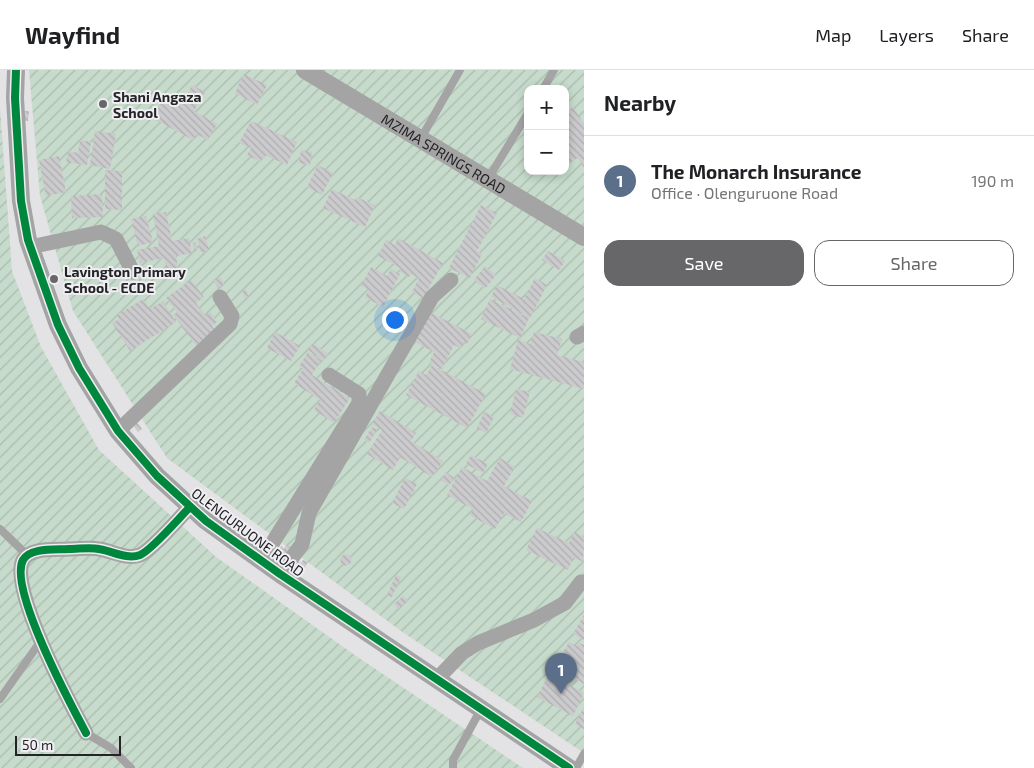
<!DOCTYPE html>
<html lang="en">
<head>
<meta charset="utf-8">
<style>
	:root { --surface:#fff; --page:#f2f2f2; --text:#202124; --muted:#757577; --line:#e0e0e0; --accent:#676668 }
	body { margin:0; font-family:"Exo 2",sans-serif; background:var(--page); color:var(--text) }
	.controls { position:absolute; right:15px; top:15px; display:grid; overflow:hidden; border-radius:10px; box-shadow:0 2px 8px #0003 }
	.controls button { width:45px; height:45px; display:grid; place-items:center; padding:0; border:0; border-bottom:1px solid var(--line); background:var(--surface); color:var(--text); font:25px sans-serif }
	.scale { position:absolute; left:15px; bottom:12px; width:106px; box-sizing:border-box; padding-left:5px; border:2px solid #242426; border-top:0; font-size:14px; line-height:18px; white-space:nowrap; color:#242426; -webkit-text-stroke:4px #efeef2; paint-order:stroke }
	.you { position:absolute; left:394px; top:249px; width:18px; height:18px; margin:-12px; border:4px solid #fff; border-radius:50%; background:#1a73e8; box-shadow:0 0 0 8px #1a73e833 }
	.badge { display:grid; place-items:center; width:32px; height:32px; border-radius:50%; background:var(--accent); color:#fff; font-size:16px; font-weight:700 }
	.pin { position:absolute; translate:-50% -41px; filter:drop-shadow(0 1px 2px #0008) }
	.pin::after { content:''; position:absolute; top:26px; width:18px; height:15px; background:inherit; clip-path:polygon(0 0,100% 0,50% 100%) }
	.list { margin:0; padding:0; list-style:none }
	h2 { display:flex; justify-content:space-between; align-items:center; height:65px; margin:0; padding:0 20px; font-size:21px }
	h2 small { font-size:16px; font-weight:400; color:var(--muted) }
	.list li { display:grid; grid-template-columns:32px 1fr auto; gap:15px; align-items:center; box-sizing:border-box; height:90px; padding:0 20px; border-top:1px solid var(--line) }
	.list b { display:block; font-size:19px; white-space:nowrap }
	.list p { margin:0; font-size:16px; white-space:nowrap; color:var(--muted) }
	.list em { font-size:16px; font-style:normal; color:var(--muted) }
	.actions { display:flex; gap:10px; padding:15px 20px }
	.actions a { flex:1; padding:11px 0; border:1px solid var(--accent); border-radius:15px; text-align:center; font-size:18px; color:var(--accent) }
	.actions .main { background:var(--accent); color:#fff }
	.map { position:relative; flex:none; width:584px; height:698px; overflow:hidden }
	header { display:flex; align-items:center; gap:30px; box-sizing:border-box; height:70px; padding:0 25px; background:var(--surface); border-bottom:1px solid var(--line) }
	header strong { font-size:24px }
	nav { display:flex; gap:28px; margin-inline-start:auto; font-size:18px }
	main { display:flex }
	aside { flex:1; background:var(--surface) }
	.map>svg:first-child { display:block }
	.garden { fill:url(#garden-furrows); fill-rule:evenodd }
	.building { fill:url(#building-back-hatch) }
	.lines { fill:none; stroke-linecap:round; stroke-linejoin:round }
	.service { stroke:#a4a4a4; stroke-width:8 }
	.minor { stroke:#a4a4a4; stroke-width:15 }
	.tertiary { stroke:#a4a4a4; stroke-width:18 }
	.cycleway-casing { stroke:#efeef2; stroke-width:11 }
	.cycleway { stroke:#00873e; stroke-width:8 }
	.poi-dot { fill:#676668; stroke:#efeef2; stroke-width:2 }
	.labels { text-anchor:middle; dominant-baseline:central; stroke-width:4; stroke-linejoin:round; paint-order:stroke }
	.poi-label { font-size:14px; font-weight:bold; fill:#242426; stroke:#efeef2; text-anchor:start }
	.street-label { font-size:14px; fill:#242426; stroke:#efeef2 }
</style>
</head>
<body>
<header>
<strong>Wayfind</strong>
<nav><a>Map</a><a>Layers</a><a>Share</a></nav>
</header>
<main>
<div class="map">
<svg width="584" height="698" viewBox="0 0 584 698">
	<defs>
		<pattern id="garden-furrows" width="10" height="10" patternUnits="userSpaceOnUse" patternTransform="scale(1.25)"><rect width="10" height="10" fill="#c6dbcb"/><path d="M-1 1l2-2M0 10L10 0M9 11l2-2" fill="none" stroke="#aabcae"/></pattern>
		<pattern id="building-back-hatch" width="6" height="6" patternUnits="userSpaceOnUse" patternTransform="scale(1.25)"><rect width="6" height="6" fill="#cbcacc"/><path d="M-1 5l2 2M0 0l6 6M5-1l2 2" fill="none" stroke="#aeadaf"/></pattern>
	</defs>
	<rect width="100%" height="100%" fill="#e3e2e4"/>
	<path class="garden" d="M29,0H584V683L401,561L167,388L73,241L40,126ZM528,19H565V101H528Z
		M0,38L12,201L41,277L99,380L216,487L359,588L523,698H0Z"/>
	<path class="building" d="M244,4L267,15L257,35L235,23Z
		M192,15L205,22L194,41L217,54L208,70L196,64L193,70L152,48L165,24L183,33Z
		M573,37L584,54V98L578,88L568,94L565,91V42Z
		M25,41H29L28,51H24Z
		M251,51L297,72L287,95L265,85L261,92L247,85L251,78L239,73Z
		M95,61L116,64L110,99L90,95Z
		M80,70L91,72L87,95L66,92L68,81L78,83Z
		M301,80L312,82L310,95L299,93Z
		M59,86L66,122L46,126L39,90Z
		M318,95L333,103L322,125L307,117Z
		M105,100L122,101V140L105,139Z
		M332,119L355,130L356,127L375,135L365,157L323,138Z
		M102,124L103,147L72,148L71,126Z
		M481,135L497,143L477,181L482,184L470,208L449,198Z
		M166,142L172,171L189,168L192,183L176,186L178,199L167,201L164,188L140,193L137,180L159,176L153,144Z
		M146,146L153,172L138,176L131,149Z
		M205,166L209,180L201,183L197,169Z
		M398,168L443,193L423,228L412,222L419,208L411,204L409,207L399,201L400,198L378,186L386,170L395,175Z
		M195,172L198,180L195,181L192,173Z
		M548,181L565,191L559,200L542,190Z
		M485,196L496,205L485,219L474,210Z
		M371,197L387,206L391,199L400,204L383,237L365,227L369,220L361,216Z
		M220,207L224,214L218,218L214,211Z
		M535,208L547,215L530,248L491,227L497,215L524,229Z
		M191,210L204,227L196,233L205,245L210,242L217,252L212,256L217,263L198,278L173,245L177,242L166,228Z
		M246,220L248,226L244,227L242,221Z
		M143,229L150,239L163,231L176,252L130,281L112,253L119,249L117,245Z
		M490,229L529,248L520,268L481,249Z
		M430,242L472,264L467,274L464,272L460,278L454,275L442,299L429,293L434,282L415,272Z
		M275,262L300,276L291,291L267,278Z
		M534,262L562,269L557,285L584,292V319L510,299L518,270L530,274Z
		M313,273L328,284L323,291L308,280Z
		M308,282L321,290L312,305L350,328L334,353L314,340L320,330L294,313L303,299L299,296Z
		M432,295L486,324L467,358L406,325L419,301L426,305Z
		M516,319L530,322L523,348L510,344Z
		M380,341L416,363L411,371L443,391L432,407L400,387L393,400L367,384L382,360L372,354Z
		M484,342L494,347L486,363L477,358Z
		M136,351L142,359L138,362L132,354Z
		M372,357L377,360L369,373L364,370Z
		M471,385L488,394L483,403L466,394Z
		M500,388L515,397L504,416L532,431L521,452L504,443L495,459L470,445L473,439L447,425L462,397L487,411Z
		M446,402L454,408L449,416L441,410Z
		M405,408L417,414L404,439L392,433Z
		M537,458L569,473L574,462L584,467L583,492L573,487L568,500L526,480Z
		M286,475L292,478L287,490L280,487L282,482L279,480L281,476L284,479Z
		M340.5 490a5.5 5.5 0 1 1 11 0a5.5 5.5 0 1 1-11 0Z
		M297,490L301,493L303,490L308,492L304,499L294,495Z
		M396,505L401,507L392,527L387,525Z
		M403,526L408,531L398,539L394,534Z
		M584,545V570L573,564Z
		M569,572L577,576L579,573L584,575V614L560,601L566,590L560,587Z
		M549,604L584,623L573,646L537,627Z
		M584,637V659L575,654Z"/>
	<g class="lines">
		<path class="service" d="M543,19L554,0
			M420,70L460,0
			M488,109L528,43
			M0,459L27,485
			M0,629L40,572
			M86,663L111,678L131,698
			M453,698V690L481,639
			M576,698L584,684"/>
		<path class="minor" d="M30,177L101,162L116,169L133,202
			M577,267L584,263
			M118,361L230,254L232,246L220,227
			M262,490L359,333V324L329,305
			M280,504L302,474L309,443L432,227L451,210
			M437,609L462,583L478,573L534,550L565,533L581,512
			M86,663C71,635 8,518 23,490C30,477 56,480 69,479C79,479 90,477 99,479C112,481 127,490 140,485C152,480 179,448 190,437"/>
		<g class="tertiary">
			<path d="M16,0L15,28L21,131L28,170L58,255L79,298L118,361L157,406L206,451L280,504L569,698"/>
			<path id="s1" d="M305,0L584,167"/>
		</g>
		<g class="cycleway-casing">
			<path id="cycleway" d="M16,0L15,28L21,131L28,170L58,255L79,298L118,361L157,406L206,451L280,504L569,698
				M86,663C71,635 8,518 23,490C30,477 56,480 69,479C79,479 90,477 99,479C112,481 127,490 140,485C152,480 179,448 190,437"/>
		</g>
		<use href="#cycleway" class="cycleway"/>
	</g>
	<g class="poi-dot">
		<circle cx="103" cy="34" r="5"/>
		<circle cx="54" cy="209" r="5"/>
	</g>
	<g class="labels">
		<g class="poi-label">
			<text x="113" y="26">Shani Angaza<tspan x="113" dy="16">School</tspan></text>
			<text x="64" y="201">Lavington Primary<tspan x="64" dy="16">School - ECDE</tspan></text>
		</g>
		<g class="street-label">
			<text stroke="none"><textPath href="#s1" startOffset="162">MZIMA SPRINGS ROAD</textPath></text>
			<text transform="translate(248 462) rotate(37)">OLENGURUONE ROAD</text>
		</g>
	</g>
</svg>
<div class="controls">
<button>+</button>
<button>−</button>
</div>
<div class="scale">50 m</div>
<div class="you"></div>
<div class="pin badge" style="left:561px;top:624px;background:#5c6f8a">1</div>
</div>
<aside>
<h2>Nearby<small></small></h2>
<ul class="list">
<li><span class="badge" style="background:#5c6f8a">1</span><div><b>The Monarch Insurance</b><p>Office · Olenguruone Road</p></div><em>190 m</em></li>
</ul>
<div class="actions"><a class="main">Save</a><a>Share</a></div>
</aside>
</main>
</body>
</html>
